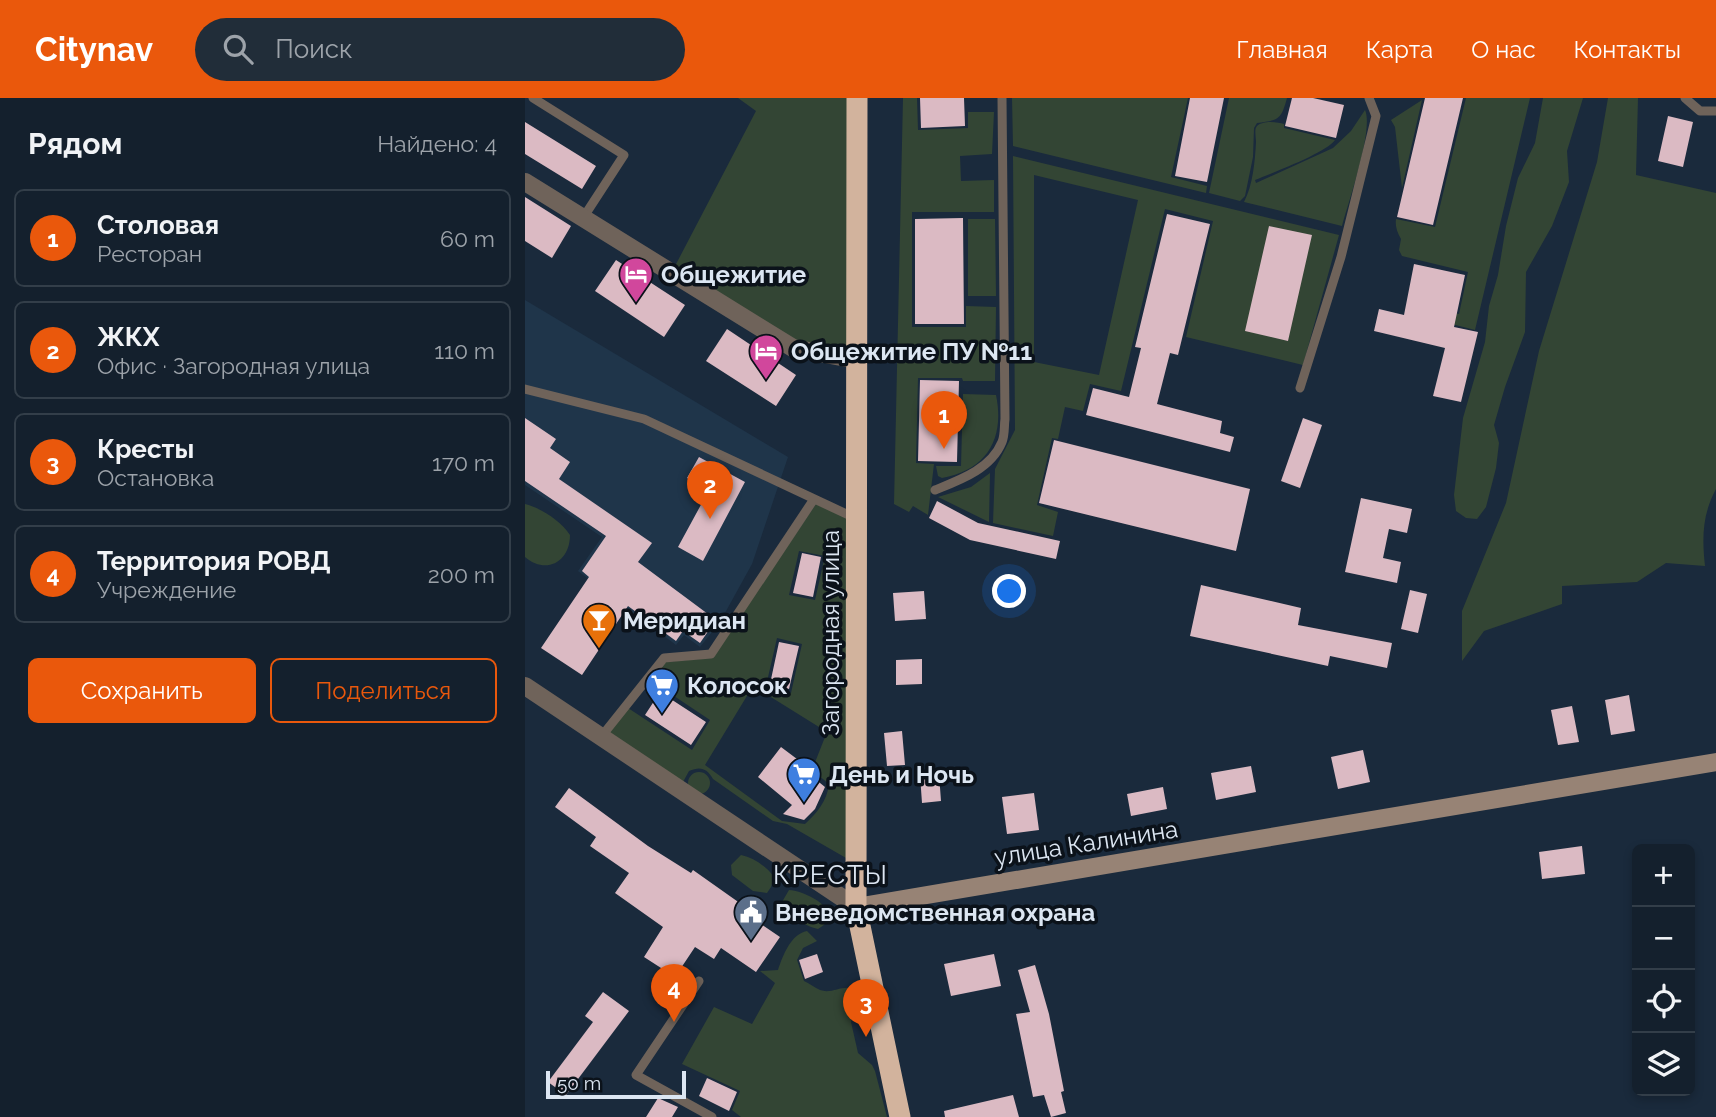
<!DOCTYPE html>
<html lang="ru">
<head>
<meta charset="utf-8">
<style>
	:root { --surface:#14202d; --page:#212d39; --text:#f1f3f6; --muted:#9da3aa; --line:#333e49; --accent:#ea580c }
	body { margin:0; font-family:Raleway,sans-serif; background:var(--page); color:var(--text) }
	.controls { position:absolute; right:21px; bottom:21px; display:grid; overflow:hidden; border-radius:10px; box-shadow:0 4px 10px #0003 }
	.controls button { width:63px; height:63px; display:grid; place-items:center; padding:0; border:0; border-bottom:2px solid var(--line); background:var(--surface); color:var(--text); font:35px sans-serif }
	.scale { position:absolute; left:21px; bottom:18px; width:140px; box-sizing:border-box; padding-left:7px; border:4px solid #dce6f2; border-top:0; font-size:19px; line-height:24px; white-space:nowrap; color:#dce6f2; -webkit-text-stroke:5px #0b121a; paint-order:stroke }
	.you { position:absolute; left:485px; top:494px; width:24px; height:24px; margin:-18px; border:5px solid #fff; border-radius:50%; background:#1a73e8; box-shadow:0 0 0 10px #1a73e833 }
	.badge { display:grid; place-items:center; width:46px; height:46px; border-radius:50%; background:var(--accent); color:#fff; font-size:23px; font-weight:700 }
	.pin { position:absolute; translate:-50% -58px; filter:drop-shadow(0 2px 4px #0008) }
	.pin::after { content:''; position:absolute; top:37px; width:24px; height:21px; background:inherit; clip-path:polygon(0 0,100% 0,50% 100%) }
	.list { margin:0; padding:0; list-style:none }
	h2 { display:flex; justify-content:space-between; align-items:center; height:91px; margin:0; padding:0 28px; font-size:30px }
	h2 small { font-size:23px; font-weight:400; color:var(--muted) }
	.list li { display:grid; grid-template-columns:46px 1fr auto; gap:21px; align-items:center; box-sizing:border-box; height:98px; margin:0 14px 14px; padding:0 14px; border:2px solid var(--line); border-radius:10px }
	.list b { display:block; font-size:26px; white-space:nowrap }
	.list p { margin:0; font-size:23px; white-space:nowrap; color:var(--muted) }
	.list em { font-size:23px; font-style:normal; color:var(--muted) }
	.actions { display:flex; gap:14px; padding:21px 28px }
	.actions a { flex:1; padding:16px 0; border:2px solid var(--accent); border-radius:10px; text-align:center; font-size:24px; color:var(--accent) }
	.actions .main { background:var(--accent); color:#fff }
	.icon { flex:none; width:38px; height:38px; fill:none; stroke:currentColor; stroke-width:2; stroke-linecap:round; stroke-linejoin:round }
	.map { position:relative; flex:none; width:1191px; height:1019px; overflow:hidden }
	header { display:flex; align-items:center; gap:42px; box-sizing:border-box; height:98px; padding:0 35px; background:var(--accent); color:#fff }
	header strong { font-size:33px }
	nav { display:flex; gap:38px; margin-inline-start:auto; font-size:24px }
	.search { width:490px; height:63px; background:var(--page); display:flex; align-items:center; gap:18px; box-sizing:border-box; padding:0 24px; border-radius:38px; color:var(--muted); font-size:26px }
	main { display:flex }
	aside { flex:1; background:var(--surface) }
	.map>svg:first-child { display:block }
	.built { fill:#1f354a }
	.green { fill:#334534; fill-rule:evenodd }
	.building { fill:#dbbac3 }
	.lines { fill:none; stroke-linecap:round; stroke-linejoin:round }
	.lane { stroke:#6f635a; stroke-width:9 }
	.street { stroke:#6f635a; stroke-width:18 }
	.secondary { stroke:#978375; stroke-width:18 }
	.highway { stroke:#d2b39d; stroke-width:21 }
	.labels { text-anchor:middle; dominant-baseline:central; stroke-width:7; stroke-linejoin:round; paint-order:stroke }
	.poi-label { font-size:24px; font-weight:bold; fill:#dce6f2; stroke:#0b121a; text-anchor:start }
	.street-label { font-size:24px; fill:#dce6f2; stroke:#0b121a }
	.neighbourhood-label { font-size:26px; letter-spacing:2px; fill:#dce6f2; stroke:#0b121a }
</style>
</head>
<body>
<header>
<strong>Citynav</strong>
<div class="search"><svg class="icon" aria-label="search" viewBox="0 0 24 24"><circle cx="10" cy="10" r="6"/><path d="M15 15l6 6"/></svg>Поиск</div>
<nav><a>Главная</a><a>Карта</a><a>О нас</a><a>Контакты</a></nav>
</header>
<main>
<aside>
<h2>Рядом<small>Найдено: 4</small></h2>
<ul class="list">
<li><span class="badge">1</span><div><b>Столовая</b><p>Ресторан</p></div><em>60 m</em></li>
<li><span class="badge">2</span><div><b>ЖКХ</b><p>Офис · Загородная улица</p></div><em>110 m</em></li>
<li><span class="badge">3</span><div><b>Кресты</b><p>Остановка</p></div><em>170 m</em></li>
<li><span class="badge">4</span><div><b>Территория РОВД</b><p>Учреждение</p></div><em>200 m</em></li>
</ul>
<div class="actions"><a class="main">Сохранить</a><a>Поделиться</a></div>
</aside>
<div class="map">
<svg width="1191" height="1019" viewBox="0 0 1191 1019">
	<rect width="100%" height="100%" fill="#1a2a3c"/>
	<path class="built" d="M0,202L263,359L227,466L195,524L175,549L159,537L151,547L53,473L77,439L0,387Z"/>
	<path class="green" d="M213,0H330L329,257L270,247L149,170L231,13Z
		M378,0H392L393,32L443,30V14H469L467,56L435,58L436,83L469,82V114H387V229H441V208L471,209L470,283H438L437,280H393L391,365L409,366L403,417L388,408L384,414L369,406Z
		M487,0H663L646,79L682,88L681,95L488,48Z
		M704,0H762C756,22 754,22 732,25L729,30L728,59L720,98L715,103L684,95Z
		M941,0H1005L950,232L895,218L884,205L934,216L943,174L877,158L874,152L876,141C872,134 870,128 871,121L910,129Z
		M1018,0H1058L1042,53L1044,84L1027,128L1001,174L1000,234L980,289L969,327L974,345L971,370L961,409L952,421L941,420L931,413L929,397L938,320L960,244L964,208L973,177L981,128L993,80L1010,45Z
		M1083,0H1113L1111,77L1191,95V391C1177,417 1177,440 1180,468L1141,465L1112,484L1037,488V506L959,533L937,563V513L981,405L1014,253L1072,64Z
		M897,2L877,90L870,29L866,22Z
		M840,12C849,31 823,105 817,128L719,104C728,87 730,63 731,44C731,39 729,31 732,28C738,22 753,24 759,26V30L810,42C801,55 747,75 730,82L731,85L808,50L826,33Z
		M488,58L814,137L778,267L661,239L688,123L640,111L596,293L565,286L558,313L540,309L533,341L527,340L512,407L533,414L528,438L468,425L470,371L490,332ZM509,77L613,102L574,277L509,264Z
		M443,121H470L471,198H443Z
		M438,296L471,297C480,341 462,372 417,380L413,378L411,368H436Z
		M465,375L464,424L413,399L446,389Z
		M0,406C16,410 36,423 45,437C45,464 21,477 0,459Z
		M291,406L329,423L328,764L262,726L248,723L188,681C182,670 175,668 164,673L158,684L82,638L103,610L167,652L185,622L125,582L140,564L186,560ZM274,453L300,458L290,502L264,497ZM252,540L277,546L266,595L241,588ZM228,588L302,634L287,672L304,686C302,703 292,715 280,726L257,723L180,667Z
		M163 685a11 11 0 1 1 22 0a11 11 0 1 1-22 0Z
		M216,757C229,760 241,768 249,779L246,789L242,795L228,793L207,777L206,767Z
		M264,792C282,793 323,815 293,831C279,828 262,817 257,804Z
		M282,833L292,843L278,850L272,862L279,883C284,885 290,890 295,892C306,896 315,888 326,890L329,915L326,924L333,955L347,967L350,973L362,1019H216L207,1012L215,993L157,966L189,909L227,926L250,885L235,873L253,872C258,857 266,836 282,833Z"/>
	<path class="building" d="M395,0H439L440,28L396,30Z
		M665,0H699L682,84L650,78Z
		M767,0H788L819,7L811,40L760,28Z
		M900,0H938L908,127L872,119Z
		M1143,18L1168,24L1158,69L1133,63Z
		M0,24L71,68L57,91L0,56Z
		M0,99L46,128L27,160L0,143Z
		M642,116L685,126L653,257L645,255L632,306L697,323L695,335L709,339L705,354L561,317L568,290L604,299L616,250L610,249Z
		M438,120L439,226H390V121Z
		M744,128L787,137L763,243L720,233Z
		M91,162L160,207L139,239L70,193Z
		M889,166L940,177L929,229L953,234L936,304L908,298L920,250L849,233L854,211L879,217Z
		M202,231L271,277L251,308L181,263Z
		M395,282L434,283L432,364L393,363Z
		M0,320L31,341L25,350L45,364L34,381L127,445L113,464L191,522L175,545L158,533L151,543L103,508L57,577L16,550L64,479L57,473L81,438L0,383Z
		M778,320L797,327L775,390L756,383Z
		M529,342L725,391L711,453L514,405Z
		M174,359L220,384L178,463L153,449L184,392L162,380Z
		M836,400L887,411L882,435L864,431L858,460L876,464L872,485L820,474Z
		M412,403L453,425L535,443L531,461L445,442L404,420Z
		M277,455L296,459L288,499L268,495Z
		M676,487L776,510L773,527L867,545L862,570L805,558L803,568L665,538Z
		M885,492L902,496L893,535L876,531Z
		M399,493L401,521L370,523L368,495Z
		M254,544L274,548L264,591L245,586Z
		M397,561V586L371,587V562Z
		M135,594L181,624L166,647L120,617Z
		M1104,597L1110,633L1086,637L1080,602Z
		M1047,608L1054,644L1033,647L1026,612Z
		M377,633L380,667L362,668L359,635Z
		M256,649L272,661L269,664L300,689L290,711L279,722L258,716L267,707L233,679Z
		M838,652L845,684L813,691L806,659Z
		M726,668L731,694L691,702L686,675Z
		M414,676L416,703L397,705L395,677Z
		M638,689L642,711L606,718L602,696Z
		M44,690L123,748L166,775L168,772L226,813L223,817L255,839L231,874L196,850L189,861L170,849L150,879L119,859L138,829L90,795L104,775L65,748L71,739L30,709Z
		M509,695L514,732L482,736L477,699Z
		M1057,748L1060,776L1017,781L1014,754Z
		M292,856L298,874L280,881L274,862Z
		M469,856L476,888L426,898L419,866Z
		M510,867L524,916L539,993L536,994L541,1015L526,1019L519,997L508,999L491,916L505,914L493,872Z
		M78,894L104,913L41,997L23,984L68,924L60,918Z
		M182,980L212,994L204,1013L174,998Z
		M488,997L494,1019H420L419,1013Z
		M133,1000L153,1009L147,1019H121Z"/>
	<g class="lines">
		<path class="lane" d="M8,0L99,57L58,120
			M1160,0L1175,13H1191
			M775,290L816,159L851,18L844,0
			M0,291L119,321L330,420
			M410,392C435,382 466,371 477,344C480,337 479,328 480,321L477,0
			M76,639L139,560L186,556L289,401
			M174,883L111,977L187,1019"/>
		<path class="street" d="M0,84L268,250L332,262
			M0,588L331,809"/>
		<path class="secondary" d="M331,809L1191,664"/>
		<path class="highway" d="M332,0L331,809L375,1019"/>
	</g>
	<defs>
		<g id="hotel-pin" transform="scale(1.75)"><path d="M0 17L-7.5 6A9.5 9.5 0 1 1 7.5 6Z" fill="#d1479c" stroke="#0b121a"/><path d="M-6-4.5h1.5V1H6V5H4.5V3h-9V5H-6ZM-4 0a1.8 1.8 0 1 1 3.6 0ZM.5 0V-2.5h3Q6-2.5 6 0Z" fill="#fff"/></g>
		<g id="bar-pin" transform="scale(1.75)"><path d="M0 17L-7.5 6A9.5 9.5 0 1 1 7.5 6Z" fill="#e8710a" stroke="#0b121a"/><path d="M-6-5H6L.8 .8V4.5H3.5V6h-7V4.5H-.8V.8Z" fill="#fff"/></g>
		<g id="supermarket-pin" transform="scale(1.75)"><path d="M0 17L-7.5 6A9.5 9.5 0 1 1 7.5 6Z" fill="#3f7fe0" stroke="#0b121a"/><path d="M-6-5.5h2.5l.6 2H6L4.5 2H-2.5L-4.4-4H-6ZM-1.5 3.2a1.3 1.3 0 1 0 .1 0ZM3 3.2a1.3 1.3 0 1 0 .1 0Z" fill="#fff"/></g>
		<g id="civic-pin" transform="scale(1.75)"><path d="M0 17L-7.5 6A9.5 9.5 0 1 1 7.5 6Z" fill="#5c6f8a" stroke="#0b121a"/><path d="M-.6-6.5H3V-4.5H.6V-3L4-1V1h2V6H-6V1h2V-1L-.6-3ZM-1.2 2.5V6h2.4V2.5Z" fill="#fff"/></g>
	</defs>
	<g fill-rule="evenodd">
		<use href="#hotel-pin" x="111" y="176"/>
		<use href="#hotel-pin" x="241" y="253"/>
		<use href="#bar-pin" x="74" y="522"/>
		<use href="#supermarket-pin" x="137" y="587"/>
		<use href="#supermarket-pin" x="279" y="676"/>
		<use href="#civic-pin" x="226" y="814"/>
	</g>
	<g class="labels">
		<g class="poi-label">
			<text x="136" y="176">Общежитие</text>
			<text x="266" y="253">Общежитие ПУ №11</text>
			<text x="98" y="522">Меридиан</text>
			<text x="162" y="587">Колосок</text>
			<text x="304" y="676">День и Ночь</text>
			<text x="250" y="814">Вневедомственная охрана</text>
		</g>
		<g class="street-label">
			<text transform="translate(305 535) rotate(-90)">Загородная улица</text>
			<text transform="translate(561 745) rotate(-9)">улица Калинина</text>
		</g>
		<g class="neighbourhood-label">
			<text x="306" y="777">КРЕСТЫ</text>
		</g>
	</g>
</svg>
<div class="controls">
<button>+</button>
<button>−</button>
<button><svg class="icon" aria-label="locate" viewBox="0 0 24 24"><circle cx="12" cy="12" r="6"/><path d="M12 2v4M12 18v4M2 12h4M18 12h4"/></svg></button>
<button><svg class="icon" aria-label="layers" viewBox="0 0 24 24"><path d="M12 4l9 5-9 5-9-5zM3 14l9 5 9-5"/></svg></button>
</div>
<div class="scale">50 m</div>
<div class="you"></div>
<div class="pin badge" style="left:419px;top:351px">1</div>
<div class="pin badge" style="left:185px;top:421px">2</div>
<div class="pin badge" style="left:341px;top:939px">3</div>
<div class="pin badge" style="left:149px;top:924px">4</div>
</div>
</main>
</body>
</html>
